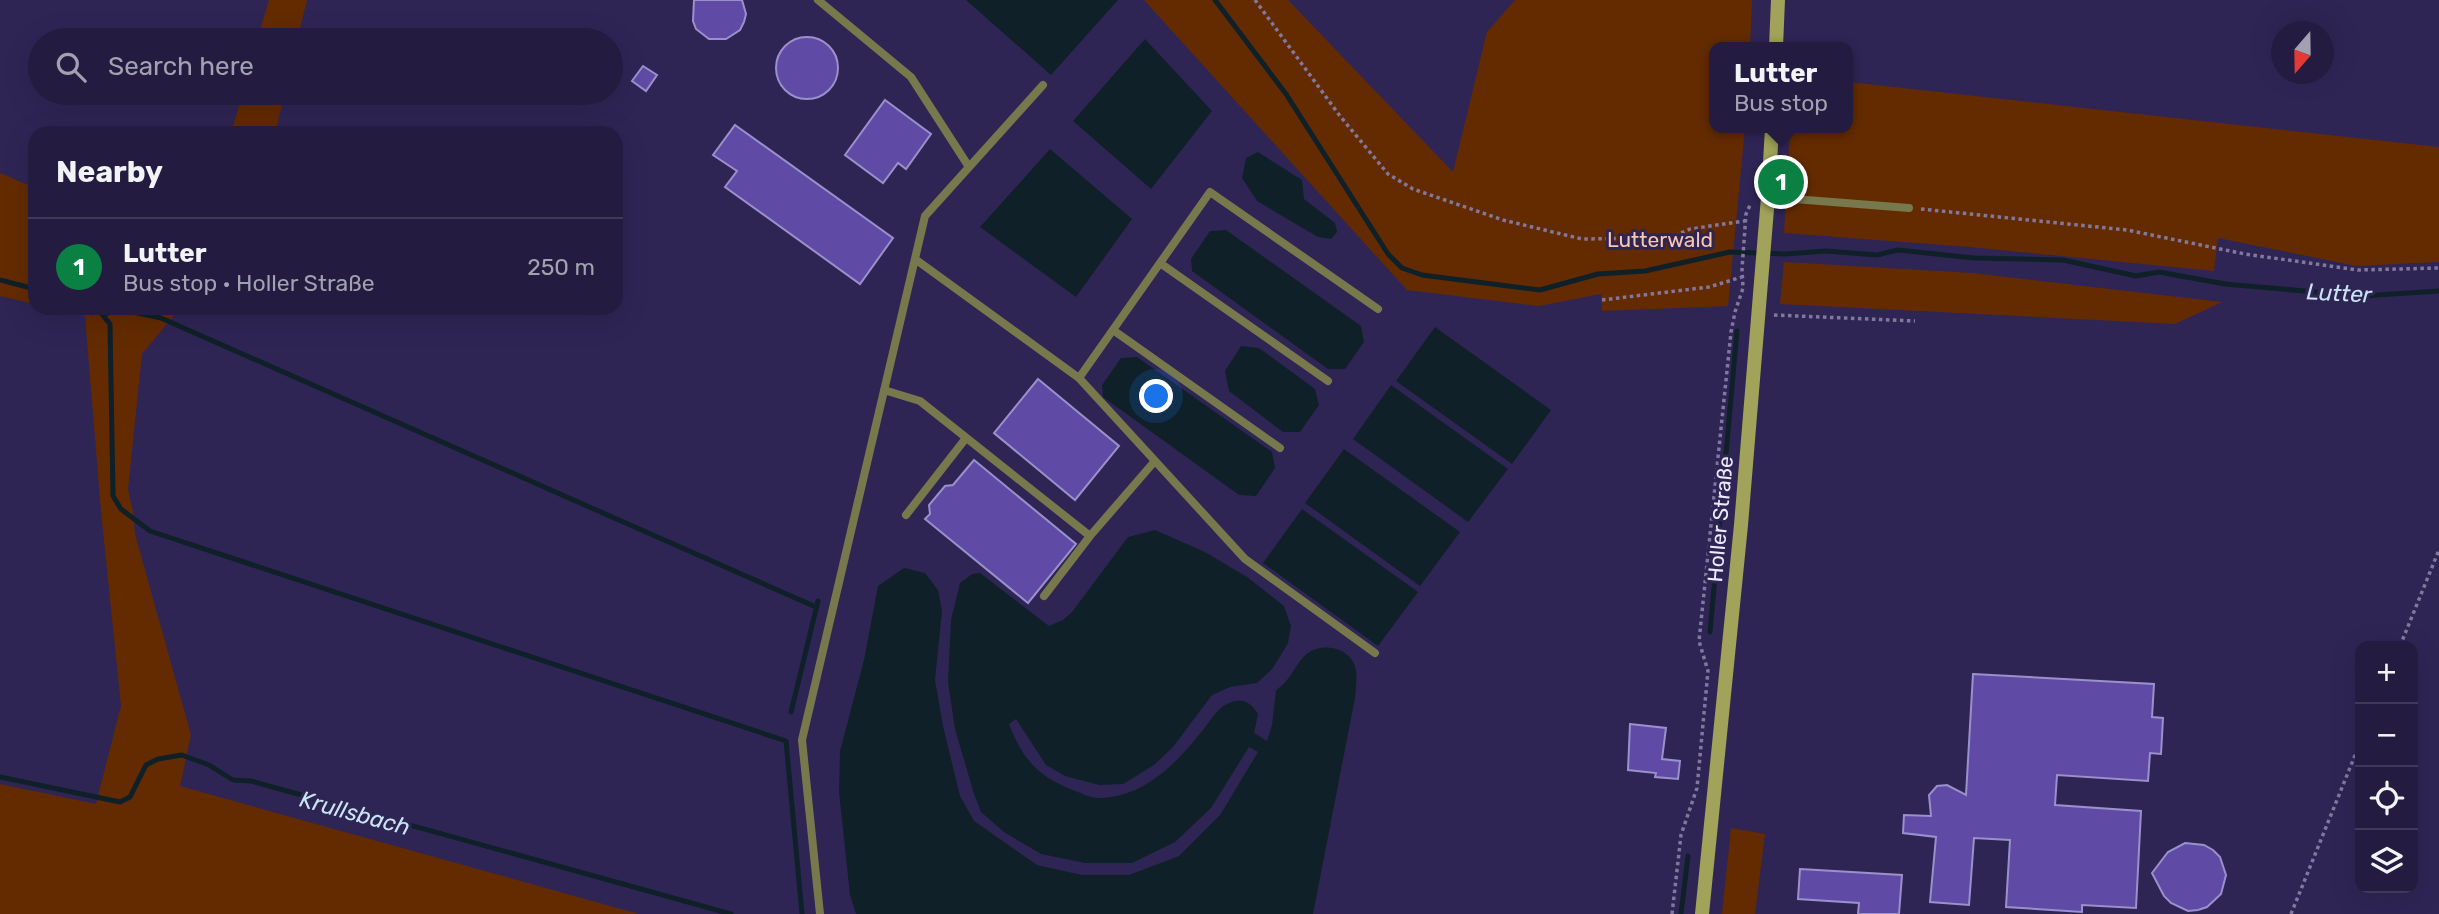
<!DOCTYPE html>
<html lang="en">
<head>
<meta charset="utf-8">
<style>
	:root { --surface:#231c40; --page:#2b2547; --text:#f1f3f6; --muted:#a3a1b1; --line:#403a59; --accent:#0b8043 }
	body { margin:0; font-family:Rubik,sans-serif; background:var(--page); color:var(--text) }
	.controls { position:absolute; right:21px; bottom:21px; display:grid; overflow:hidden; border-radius:14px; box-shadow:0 7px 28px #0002 }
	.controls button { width:63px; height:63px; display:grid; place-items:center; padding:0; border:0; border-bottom:2px solid var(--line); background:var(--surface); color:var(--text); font:35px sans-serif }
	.compass { position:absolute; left:2271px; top:21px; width:63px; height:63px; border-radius:50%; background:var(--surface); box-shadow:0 7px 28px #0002; rotate:200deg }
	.you { position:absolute; left:1157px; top:397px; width:24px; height:24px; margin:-18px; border:5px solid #fff; border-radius:50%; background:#1a73e8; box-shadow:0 0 0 10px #1a73e833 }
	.badge { display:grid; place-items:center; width:46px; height:46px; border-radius:50%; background:var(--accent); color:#fff; font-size:23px; font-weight:700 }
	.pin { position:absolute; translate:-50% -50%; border:4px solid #fff; box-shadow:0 2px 7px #0006 }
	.popup { position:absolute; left:1709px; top:42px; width:144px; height:91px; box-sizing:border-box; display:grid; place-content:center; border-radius:14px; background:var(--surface); filter:drop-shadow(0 2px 5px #0005); font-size:23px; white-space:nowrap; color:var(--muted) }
	.popup b { font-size:26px; color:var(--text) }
	.popup::after { content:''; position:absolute; left:50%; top:100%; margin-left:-14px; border:14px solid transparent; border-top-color:var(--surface) }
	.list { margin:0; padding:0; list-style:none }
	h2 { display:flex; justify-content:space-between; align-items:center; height:91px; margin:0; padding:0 28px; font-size:30px }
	h2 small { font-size:23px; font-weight:400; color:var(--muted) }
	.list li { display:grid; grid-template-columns:46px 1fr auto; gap:21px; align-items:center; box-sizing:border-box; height:98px; padding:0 28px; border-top:2px solid var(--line) }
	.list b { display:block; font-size:26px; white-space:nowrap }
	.list p { margin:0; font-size:23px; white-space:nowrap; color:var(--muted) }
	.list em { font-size:23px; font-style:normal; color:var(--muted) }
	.icon { flex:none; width:38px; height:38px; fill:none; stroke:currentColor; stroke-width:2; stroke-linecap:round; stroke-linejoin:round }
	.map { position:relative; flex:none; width:2439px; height:914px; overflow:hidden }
	.search { position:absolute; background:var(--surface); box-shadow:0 7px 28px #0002; left:28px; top:28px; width:595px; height:77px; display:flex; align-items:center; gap:18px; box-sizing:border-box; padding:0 24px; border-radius:38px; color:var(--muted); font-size:26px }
	.panel { position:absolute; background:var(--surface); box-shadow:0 7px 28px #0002; left:28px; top:126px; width:595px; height:189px; border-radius:21px }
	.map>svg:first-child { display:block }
	.green { fill:#642b00 }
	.water { fill:#0f2029 }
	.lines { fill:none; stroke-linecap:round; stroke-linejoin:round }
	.stream { stroke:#0f2029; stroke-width:5 }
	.building { fill:#5f4aa6; stroke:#9991cb; stroke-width:2 }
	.path { stroke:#80799d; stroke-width:3.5; stroke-dasharray:3.5 3.5; stroke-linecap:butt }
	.lane { stroke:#77794c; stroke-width:8 }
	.secondary { stroke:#a0a359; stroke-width:14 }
	.labels { text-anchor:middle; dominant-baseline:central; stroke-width:6; stroke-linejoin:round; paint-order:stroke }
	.park-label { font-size:21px; fill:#f9c7ab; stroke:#2f2555 }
	.street-label { font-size:21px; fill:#eceafd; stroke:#2f2555 }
	.water-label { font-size:23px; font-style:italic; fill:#c9e4f2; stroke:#2f2555 }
</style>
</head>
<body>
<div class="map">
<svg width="2439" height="914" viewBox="0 0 2439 914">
	<rect width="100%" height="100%" fill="#2f2555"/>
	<path class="green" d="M269,0H307L297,40H257Z
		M1144,0H1288L1453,172L1487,32L1515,0H1752L1750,47H1714V128H1745L1728,306L1602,311L1601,294L1539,306L1407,290Z
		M1848,82L2439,147V262L2357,266L2218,238L2214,271L1969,247L1784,233L1790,128H1848Z
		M243,93H285L275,133H231Z
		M0,173L35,188V304L0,296Z
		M1784,262L1972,273L2222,302L2175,324L1780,304Z
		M53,308H180L142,354L128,489L133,512L135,534L191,735L180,786L639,914H0V784L96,804L121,706L101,511L85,316Z
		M1731,828L1765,834L1755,914H1722Z"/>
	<path class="water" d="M966,0H1118L1051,75Z
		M1145,39L1212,111L1151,189L1073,121Z
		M1050,149L1132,219L1076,297L980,227Z
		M1258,152L1302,180L1304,199L1335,223L1337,232L1331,239L1318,237L1257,201L1242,178L1246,158Z
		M1226,230L1361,326L1364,342L1345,369H1328L1192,271L1191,259L1210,231Z
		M1435,327L1551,410L1512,464L1396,381Z
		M1241,346L1259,348L1315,389L1319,405L1300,432H1283L1229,391L1225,371Z
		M1137,357L1272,452L1275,468L1256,496L1239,495L1103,397L1102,385L1121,358Z
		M1391,385L1508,469L1468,522L1353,439Z
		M1344,449L1460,532L1420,586L1305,503Z
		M1302,509L1418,592L1378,646L1263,563Z
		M1155,530L1205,552L1247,577L1284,606L1291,626L1288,643L1273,668L1257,683L1230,687L1212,695L1173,747L1154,765L1123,784L1099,785L1065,776L1046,765L1016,719L1009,724C1022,758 1038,777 1073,790C1081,793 1090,798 1098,798C1143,798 1176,764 1202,731C1209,723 1217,708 1227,704C1241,697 1250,701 1258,714L1254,733L1267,741L1272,725L1276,690C1292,680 1294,664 1308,653C1324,641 1353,649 1356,670C1357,679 1356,689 1355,698L1313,914H856L850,895L839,792L840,751L864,660L878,586L904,568L925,573L938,590L942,611L935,680L943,726L960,796L974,821L1037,865L1082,875H1129L1179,856L1220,815L1258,752L1249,747L1211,808L1175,842L1132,863H1085L1041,854L1004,832L981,812L974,794L955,729L948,682L951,620L960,583L972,574L980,573L1049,626L1063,620L1072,612L1128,537Z"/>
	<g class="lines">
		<path class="stream" d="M1215,0L1286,94L1388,254L1402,268L1422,275L1540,290L1598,274L1645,271L1730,252L1785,254L1826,251L1877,255L1898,250L1974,258L2063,260L2136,276L2159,272L2225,284L2361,296L2439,291
			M0,280L35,289
			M97,308L110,324L113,496L121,509L150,531L786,741L802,914
			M103,315L119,309L161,318L816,607
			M1710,632L1737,331
			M791,712L818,601
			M0,777L120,802L130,797L146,765L158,759L182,755L209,765L233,780L251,781L731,914
			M1681,914L1688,856"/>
	</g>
	<path class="building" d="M694,0H742L746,14L744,22L740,30L726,39H709L696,29L693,21Z
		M776 68a31 31 0 1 1 62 0a31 31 0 1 1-62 0Z
		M643,66L657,75L646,91L632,81Z
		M885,100L931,134L906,169L898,163L883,183L845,155Z
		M735,125L893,238L860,284L725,187L737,171L713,155Z
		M1038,379L1119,446L1075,500L994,433Z
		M974,460L1076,544L1028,603L925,519L930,514L929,505L945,486L953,485Z
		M1973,674L2154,684L2152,717L2163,718L2161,754L2150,753L2148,781L2057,775L2055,805L2141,811L2136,908L2082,905V912L2006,907L2010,840L1974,838L1969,905L1930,902L1936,837L1903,833L1904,815L1931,816L1929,795L1937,786L1947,785L1966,795Z
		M1630,724L1666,728L1662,759L1680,761L1678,779L1655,777L1656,773L1628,770Z
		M2185,843L2204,845L2213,850L2220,857L2226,875L2221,894L2207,907L2198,910L2188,911L2171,903L2164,896L2152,873L2168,852Z
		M1800,869L1902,875L1899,914H1858L1859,903L1798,899Z"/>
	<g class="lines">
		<path class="path" d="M1255,0L1340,116L1388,174L1413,189L1503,220L1582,239L1670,238L1690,229L1745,221
			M1921,209L2127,230L2245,254L2358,270L2439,268
			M1602,300L1709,287L1742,277
			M1774,315L1915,321
			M2400,646L2439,550
			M1672,914L1681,835L1697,788L1708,671L1699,641L1731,332L1735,312L1743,288L1742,269L1746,214L1751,203
			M2291,914L2360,743"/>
		<path class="lane" d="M818,0L911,77L969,167
			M1768,197L1909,208
			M915,259L1079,378L1245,559L1375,653
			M1160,263L1328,381
			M1113,330L1280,448
			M1079,378L1210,192L1378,309
			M884,390L920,401L1090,536
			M906,515L966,438
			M1044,596L1090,536L1154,462
			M820,914L802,740L925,216L1043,85"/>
		<path class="secondary" d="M1776,47L1778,0
			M1702,914L1741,525L1768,197L1772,128"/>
	</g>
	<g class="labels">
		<g class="park-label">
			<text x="1660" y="239">Lutterwald</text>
		</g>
		<g class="street-label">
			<text transform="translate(1720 519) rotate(-85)">Holler Straße</text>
		</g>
		<g class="water-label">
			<text transform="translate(2339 293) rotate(3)">Lutter</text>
			<text transform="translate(355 813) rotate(15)">Krullsbach</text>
		</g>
	</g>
</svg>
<div class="controls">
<button>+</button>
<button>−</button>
<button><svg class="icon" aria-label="locate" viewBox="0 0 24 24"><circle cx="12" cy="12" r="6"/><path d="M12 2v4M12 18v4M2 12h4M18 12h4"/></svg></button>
<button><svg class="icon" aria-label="layers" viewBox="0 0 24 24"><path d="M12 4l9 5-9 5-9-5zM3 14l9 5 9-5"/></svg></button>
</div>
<svg class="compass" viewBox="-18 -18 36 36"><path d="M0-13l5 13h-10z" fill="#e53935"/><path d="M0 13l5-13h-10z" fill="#a3a1b1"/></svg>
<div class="you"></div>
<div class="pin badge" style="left:1781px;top:182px">1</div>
<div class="popup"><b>Lutter</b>Bus stop</div>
<div class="search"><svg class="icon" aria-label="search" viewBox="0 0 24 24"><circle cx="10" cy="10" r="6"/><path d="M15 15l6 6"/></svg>Search here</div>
<section class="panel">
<h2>Nearby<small></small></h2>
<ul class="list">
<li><span class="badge">1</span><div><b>Lutter</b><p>Bus stop · Holler Straße</p></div><em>250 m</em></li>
</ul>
</section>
</div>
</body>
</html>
